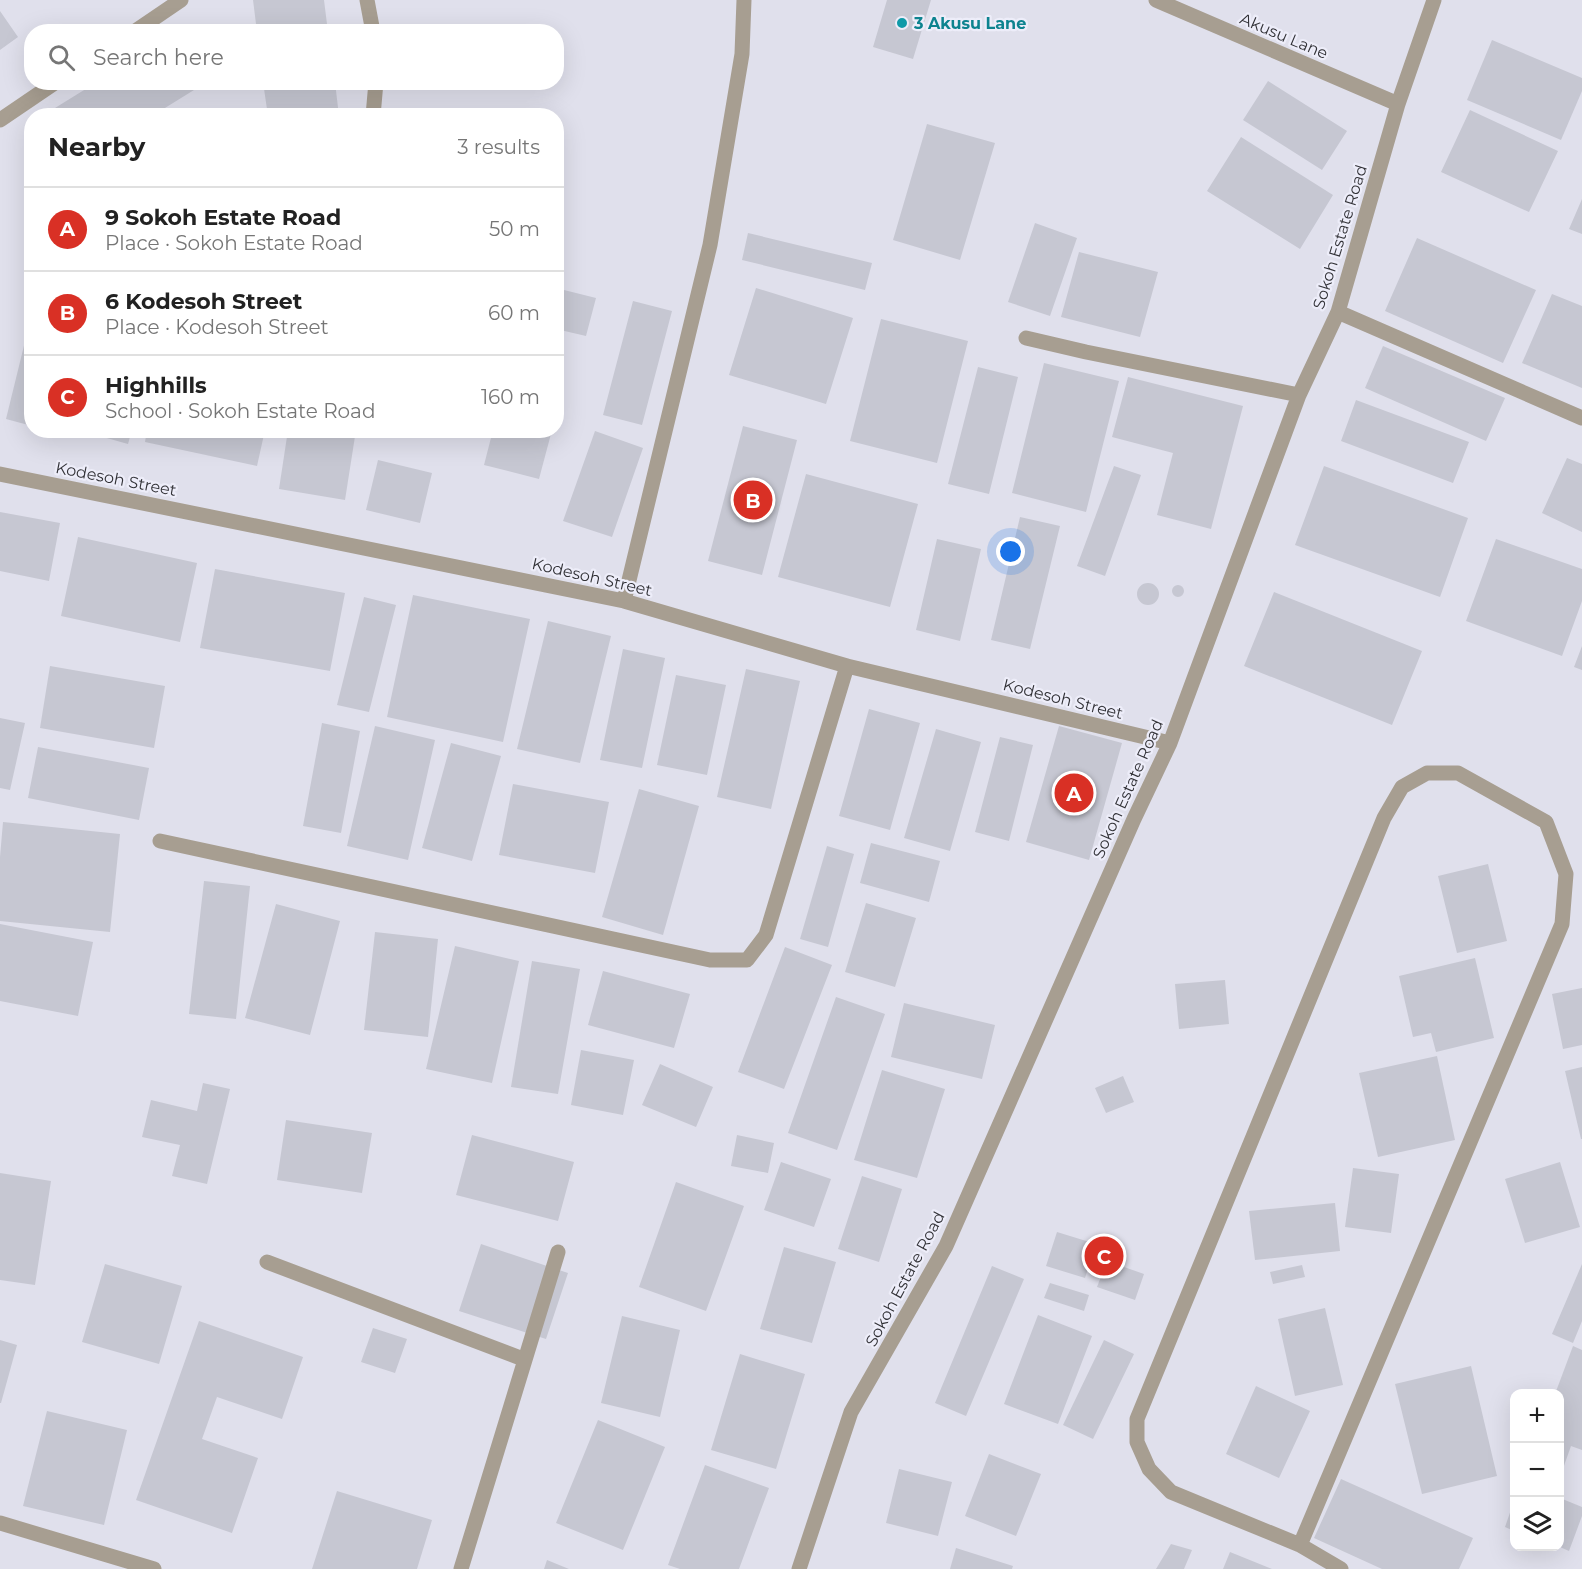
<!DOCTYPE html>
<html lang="en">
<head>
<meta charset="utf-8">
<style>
	:root { --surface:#fff; --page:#f6f6f6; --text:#222; --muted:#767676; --line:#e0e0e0; --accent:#d93025 }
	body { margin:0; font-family:Montserrat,sans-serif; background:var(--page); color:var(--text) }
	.controls { position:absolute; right:18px; bottom:18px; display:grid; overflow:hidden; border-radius:12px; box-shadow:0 6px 24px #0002 }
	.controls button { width:54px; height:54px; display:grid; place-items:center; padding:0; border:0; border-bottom:2px solid var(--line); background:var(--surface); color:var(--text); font:30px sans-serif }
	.you { position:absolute; left:1011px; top:552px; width:21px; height:21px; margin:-15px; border:4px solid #fff; border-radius:50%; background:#1a73e8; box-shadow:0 0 0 9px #1a73e833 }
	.badge { display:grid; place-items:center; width:39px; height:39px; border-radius:50%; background:var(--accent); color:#fff; font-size:20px; font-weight:700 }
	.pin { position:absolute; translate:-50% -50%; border:3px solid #fff; box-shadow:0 2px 6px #0006 }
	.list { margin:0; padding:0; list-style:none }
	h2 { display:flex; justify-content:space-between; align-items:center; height:78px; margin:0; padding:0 24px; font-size:26px }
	h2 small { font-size:20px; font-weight:400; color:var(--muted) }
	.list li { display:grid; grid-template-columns:39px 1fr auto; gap:18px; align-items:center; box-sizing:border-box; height:84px; padding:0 24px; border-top:2px solid var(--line) }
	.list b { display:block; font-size:22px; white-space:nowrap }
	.list p { margin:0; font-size:20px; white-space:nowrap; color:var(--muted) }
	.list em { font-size:20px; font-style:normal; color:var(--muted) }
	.icon { flex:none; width:33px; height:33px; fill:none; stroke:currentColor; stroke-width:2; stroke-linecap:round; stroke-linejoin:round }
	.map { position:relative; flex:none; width:1582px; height:1569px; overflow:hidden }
	.search { position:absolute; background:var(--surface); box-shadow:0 6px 24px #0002; left:24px; top:24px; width:540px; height:66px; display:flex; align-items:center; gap:15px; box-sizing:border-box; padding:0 21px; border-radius:24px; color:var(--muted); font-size:22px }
	.panel { position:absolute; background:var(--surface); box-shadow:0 6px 24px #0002; left:24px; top:108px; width:540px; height:330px; border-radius:24px }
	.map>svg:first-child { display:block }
	.building { fill:#c6c7d2 }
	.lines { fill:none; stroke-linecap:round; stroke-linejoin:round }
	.minor { stroke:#a79e91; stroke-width:15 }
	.culture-dot { fill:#0f9aa8; stroke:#ededf9; stroke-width:2 }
	.labels { text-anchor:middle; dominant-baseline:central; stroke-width:4.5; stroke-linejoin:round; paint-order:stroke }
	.culture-label { font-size:16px; font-weight:bold; fill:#0d838f; stroke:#ededf9; text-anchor:start }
	.street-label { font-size:16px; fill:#313136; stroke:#ededf9 }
</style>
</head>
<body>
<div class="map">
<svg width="1582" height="1569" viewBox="0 0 1582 1569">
	<rect width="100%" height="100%" fill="#e0e0ec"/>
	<path class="building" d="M253,0H324L328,32H257Z
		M887,0H931L913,59L873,47Z
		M0,11L18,37L0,50Z
		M1492,40L1582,78V91L1561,140L1467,100Z
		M1268,81L1347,131L1322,170L1243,120Z
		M97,82H189L194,90L152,116H60L55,108Z
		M263,82H335L339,116H268Z
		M1470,110L1558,151L1529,212L1441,172Z
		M927,124L995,143L960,260L893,240Z
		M1241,137L1333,195L1300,249L1207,191Z
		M1582,199V234L1569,229Z
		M1035,223L1077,238L1050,316L1008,302Z
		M748,233L872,263L865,290L742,260Z
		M1417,238L1536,290L1503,363L1385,311Z
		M1079,252L1158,272L1140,337L1061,317Z
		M556,288L596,298L586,336L556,329Z
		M756,288L853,318L826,404L729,375Z
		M1552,294L1582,306V388L1522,363Z
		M633,301L672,311L642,425L603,415Z
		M31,317H32V426L6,419Z
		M881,319L968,341L937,463L850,441Z
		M1383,346L1505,398L1486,441L1365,388Z
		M1044,363L1119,381L1086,512L1012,493Z
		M978,367L1018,377L989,494L948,484Z
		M1128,377L1243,406L1211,529L1157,515L1173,453L1112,437Z
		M1356,400L1469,442L1453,483L1341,441Z
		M743,426L797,440L762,575L708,561Z
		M78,430H132L128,444Z
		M147,430H265L257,466L145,442Z
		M288,430H356L345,500L279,489Z
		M493,430H552L539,479L484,465Z
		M595,431L643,448L612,537L563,521Z
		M1567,458L1582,464V532L1542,513Z
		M378,460L432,473L420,523L366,510Z
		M1114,466L1141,475L1105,576L1077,566Z
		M1324,466L1468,518L1440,597L1295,545Z
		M806,474L918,504L890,607L778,577Z
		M0,512L60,523L49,581L0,571Z
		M1020,517L1060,526L1030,649L991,640Z
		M78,537L197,563L180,642L61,616Z
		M937,539L981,549L960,641L916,630Z
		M1496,539L1582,569V601L1562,656L1466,621Z
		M215,569L345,593L330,671L200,648Z
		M1137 594a11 11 0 1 1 22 0a11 11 0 1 1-22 0Z
		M1172 591a6 6 0 1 1 12 0a6 6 0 1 1-12 0Z
		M1274,592L1422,651L1392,725L1244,666Z
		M413,595L530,619L503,742L387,717Z
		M364,597L396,605L369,712L337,705Z
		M548,621L611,636L580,763L517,749Z
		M1582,646V670L1574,667Z
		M623,649L665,658L642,768L600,760Z
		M50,666L165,686L154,748L40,728Z
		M746,669L800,681L771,809L717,797Z
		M676,675L726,685L707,775L657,765Z
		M869,709L920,723L890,830L839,816Z
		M0,718L25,723L10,790L0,788Z
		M322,723L360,731L341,833L303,826Z
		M375,726L435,740L408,860L347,846Z
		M1059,726L1122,743L1089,860L1026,842Z
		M936,729L981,742L950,851L904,838Z
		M1000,737L1033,745L1009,841L975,832Z
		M451,743L501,756L472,861L422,848Z
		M38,747L149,768L139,820L28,798Z
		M513,784L609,802L595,873L499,855Z
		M639,789L699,806L663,935L602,917Z
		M3,822L120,834L110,932L0,921V857Z
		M871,843L940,861L929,902L860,883Z
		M827,846L854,854L828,947L800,939Z
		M1488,864L1507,941L1457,953L1438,876Z
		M204,881L250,886L236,1019L189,1014Z
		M866,903L916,918L895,987L845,972Z
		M276,904L340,921L310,1035L245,1018Z
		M0,924L93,942L78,1016L0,1001Z
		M375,932L438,939L428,1037L364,1030Z
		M455,946L519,961L492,1083L426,1069Z
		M785,947L832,965L784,1089L738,1072Z
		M1475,958L1494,1038L1436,1052L1431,1033L1413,1037L1399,976Z
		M532,961L580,969L558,1094L511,1087Z
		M603,971L690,994L674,1048L588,1025Z
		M1225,980L1229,1024L1179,1029L1175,984Z
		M1582,988V1045L1563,1049L1552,994Z
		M836,997L885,1014L837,1150L788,1133Z
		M904,1003L995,1025L982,1079L891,1057Z
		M581,1050L634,1060L623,1115L571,1105Z
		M1437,1056L1455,1140L1378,1157L1359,1073Z
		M660,1064L713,1087L696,1127L642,1105Z
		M1582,1067V1139H1581L1565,1071Z
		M882,1070L945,1089L917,1178L854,1160Z
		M1123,1076L1134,1102L1106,1113L1095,1088Z
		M203,1083L230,1089L207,1184L172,1176L180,1145L142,1137L151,1100L197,1111Z
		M286,1120L372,1133L362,1193L277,1180Z
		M472,1135L574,1162L558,1221L456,1195Z
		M737,1135L774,1143L768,1173L731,1166Z
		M781,1162L831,1179L814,1227L764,1210Z
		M1560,1162L1580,1227L1525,1243L1505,1179Z
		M1353,1168L1399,1174L1391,1233L1345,1227Z
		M0,1173L51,1181L35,1285L0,1280Z
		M862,1176L902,1189L879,1262L838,1249Z
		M676,1182L744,1206L706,1311L639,1287Z
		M1335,1203L1340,1251L1255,1260L1249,1211Z
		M1057,1232L1096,1244L1085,1278L1046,1266Z
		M481,1244L568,1273L546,1339L459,1311Z
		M784,1247L836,1262L812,1343L760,1329Z
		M1107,1261L1144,1274L1135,1300L1097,1287Z
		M105,1264L182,1286L159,1364L82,1342Z
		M1582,1264V1321L1573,1343L1552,1334Z
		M1302,1265L1305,1277L1273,1284L1270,1272Z
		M992,1266L1024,1279L966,1416L935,1403Z
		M1050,1283L1089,1295L1084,1311L1044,1298Z
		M1325,1308L1343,1385L1295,1396L1278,1319Z
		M1038,1315L1092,1336L1058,1424L1004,1404Z
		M622,1316L680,1330L660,1417L601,1403Z
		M199,1321L303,1357L282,1419L217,1397L202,1439L258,1458L232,1533L136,1500Z
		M373,1328L407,1339L395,1373L361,1362Z
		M0,1340L17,1345L1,1403H0Z
		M1104,1340L1134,1354L1093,1439L1063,1425Z
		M1573,1346L1582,1350V1450L1571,1446L1560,1477V1394H1555Z
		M740,1354L805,1374L776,1469L711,1450Z
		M1471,1366L1497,1476L1422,1494L1395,1384Z
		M1256,1386L1310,1411L1279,1478L1226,1454Z
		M47,1411L127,1430L104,1525L23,1506Z
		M598,1420L665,1447L623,1550L556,1523Z
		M989,1454L1041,1474L1016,1536L965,1516Z
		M705,1465L769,1488L739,1569H680L668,1565Z
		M899,1469L952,1482L938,1536L886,1523Z
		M1341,1479L1473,1538L1459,1569H1382L1314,1538Z
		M337,1491L432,1520L417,1569H312Z
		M1560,1498L1582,1507V1516L1569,1551L1560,1547Z
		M1514,1501V1531L1505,1527Z
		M1171,1544L1192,1550L1184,1569H1156Z
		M956,1548L1013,1566L1012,1569H950Z
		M1230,1552L1272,1569H1223Z
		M547,1560L569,1569H544Z"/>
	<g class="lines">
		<path class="minor" d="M367,0L373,32
			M1156,0L1398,104
			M134,32L181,0
			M373,116L376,82
			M0,120L56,82
			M1338,312L1582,418
			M1026,338L1086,352L1299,395
			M0,474L624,601L847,666L1170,743
			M624,601L710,245L742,54L744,0
			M160,841L710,960H747L766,935L847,666
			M267,1262L523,1359
			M0,1523L154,1569
			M1300,1545L1562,924L1566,874L1546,822L1458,773H1427L1402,787L1384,818L1137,1419V1442L1149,1469L1171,1492L1300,1545L1341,1569
			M461,1569L558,1252
			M799,1569L851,1412L946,1246L1134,819L1170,743L1299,395L1338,312L1398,104L1434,0"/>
	</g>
	<circle class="culture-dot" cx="902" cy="23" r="6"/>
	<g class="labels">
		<g class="culture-label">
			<text x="914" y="23">3 Akusu Lane</text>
		</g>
		<g class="street-label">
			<text transform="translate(1284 36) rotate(23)">Akusu Lane</text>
			<text transform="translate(1340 237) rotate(-73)">Sokoh Estate Road</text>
			<text transform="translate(116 479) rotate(11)">Kodesoh Street</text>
			<text transform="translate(592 577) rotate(13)">Kodesoh Street</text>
			<text transform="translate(1063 699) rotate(14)">Kodesoh Street</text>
			<text transform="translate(1128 789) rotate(-66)">Sokoh Estate Road</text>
			<text transform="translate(905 1279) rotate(-62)">Sokoh Estate Road</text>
		</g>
	</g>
</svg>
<div class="controls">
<button>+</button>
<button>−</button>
<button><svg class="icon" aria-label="layers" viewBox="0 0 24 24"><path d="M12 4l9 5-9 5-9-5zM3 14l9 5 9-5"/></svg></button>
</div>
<div class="you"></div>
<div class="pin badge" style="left:1074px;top:793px">A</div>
<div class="pin badge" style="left:753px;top:500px">B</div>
<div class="pin badge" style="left:1104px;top:1256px">C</div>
<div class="search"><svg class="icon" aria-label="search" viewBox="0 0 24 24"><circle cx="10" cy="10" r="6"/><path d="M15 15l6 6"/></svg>Search here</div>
<section class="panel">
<h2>Nearby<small>3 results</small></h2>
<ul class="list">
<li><span class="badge">A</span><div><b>9 Sokoh Estate Road</b><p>Place · Sokoh Estate Road</p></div><em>50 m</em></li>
<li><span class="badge">B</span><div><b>6 Kodesoh Street</b><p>Place · Kodesoh Street</p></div><em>60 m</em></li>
<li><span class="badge">C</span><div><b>Highhills</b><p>School · Sokoh Estate Road</p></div><em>160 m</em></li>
</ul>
</section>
</div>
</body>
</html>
